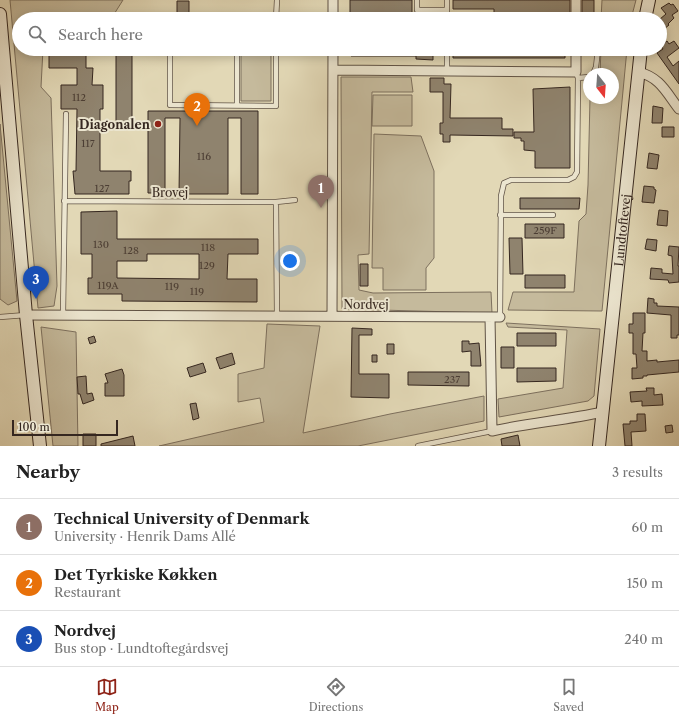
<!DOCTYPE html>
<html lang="en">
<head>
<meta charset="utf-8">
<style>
	:root { --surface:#fff; --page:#f2f2f2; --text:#222; --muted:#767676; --line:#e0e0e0; --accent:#8f2418 }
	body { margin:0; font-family:"Libre Caslon Text",serif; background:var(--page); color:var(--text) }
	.compass { position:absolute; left:583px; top:68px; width:36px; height:36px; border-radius:50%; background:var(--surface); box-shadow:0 2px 10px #0003; rotate:163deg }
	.scale { position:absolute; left:12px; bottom:10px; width:106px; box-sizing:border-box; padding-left:4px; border:2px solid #352720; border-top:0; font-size:11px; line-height:14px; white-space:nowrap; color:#352720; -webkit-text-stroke:3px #ece6d0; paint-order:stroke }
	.you { position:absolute; left:290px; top:261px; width:14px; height:14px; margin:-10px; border:3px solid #fff; border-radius:50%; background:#1a73e8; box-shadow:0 0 0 6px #1a73e833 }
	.badge { display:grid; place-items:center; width:26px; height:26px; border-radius:50%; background:var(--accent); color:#fff; font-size:13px; font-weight:700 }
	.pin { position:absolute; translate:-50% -33px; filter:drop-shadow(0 1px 2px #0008) }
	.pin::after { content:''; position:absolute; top:21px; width:14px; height:12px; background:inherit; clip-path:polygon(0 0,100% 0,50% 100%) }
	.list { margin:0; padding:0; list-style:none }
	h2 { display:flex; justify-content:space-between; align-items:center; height:52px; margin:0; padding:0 16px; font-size:17px }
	h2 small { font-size:13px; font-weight:400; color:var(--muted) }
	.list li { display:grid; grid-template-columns:26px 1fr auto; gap:12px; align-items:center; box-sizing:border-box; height:56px; padding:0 16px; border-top:1px solid var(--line) }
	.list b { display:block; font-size:15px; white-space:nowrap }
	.list p { margin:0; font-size:13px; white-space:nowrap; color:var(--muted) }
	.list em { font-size:13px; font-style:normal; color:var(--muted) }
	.icon { flex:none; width:22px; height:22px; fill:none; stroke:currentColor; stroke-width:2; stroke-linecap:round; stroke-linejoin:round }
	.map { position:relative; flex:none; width:679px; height:446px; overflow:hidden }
	.search { position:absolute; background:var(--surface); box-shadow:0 2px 10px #0003; left:12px; right:12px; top:12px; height:44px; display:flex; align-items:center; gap:10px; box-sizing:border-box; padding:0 14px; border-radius:22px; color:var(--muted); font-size:15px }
	.sheet { height:220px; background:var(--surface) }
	nav { display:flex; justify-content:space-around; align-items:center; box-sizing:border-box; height:56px; border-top:1px solid var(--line); background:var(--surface); font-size:11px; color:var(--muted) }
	nav a { display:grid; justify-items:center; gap:2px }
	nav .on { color:var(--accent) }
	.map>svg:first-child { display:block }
	.green { fill:#c5ba9c; stroke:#7d705e }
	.building { fill:#8f836e; stroke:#352720; fill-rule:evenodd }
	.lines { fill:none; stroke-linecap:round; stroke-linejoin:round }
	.lane-casing { stroke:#605346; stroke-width:6 }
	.street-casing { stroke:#605346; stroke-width:11 }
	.secondary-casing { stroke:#352720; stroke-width:14 }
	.lane { stroke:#ece6d0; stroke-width:4.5 }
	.street { stroke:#ece6d0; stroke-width:9 }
	.secondary { stroke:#ece6d0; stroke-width:12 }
	.poi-dot { fill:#8f2418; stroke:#ece6d0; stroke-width:1.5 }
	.labels { text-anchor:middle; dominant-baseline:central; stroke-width:4; stroke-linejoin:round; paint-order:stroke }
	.number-label { font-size:10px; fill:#4c3e34 }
	.poi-label { font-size:12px; font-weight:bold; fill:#352720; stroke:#ece6d0; text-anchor:end }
	.street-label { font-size:12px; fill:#352720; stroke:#ece6d0 }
</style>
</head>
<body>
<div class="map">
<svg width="679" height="446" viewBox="0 0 679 446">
	<rect width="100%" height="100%" fill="#e2d8b6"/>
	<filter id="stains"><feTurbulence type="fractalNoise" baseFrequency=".005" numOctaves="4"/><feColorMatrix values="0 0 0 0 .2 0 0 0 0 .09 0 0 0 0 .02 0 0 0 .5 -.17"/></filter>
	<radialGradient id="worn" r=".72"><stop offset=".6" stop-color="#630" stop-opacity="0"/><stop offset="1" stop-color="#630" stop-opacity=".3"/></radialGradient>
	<path class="green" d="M10,0H123L111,19H19V49H43L41,87L51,98L57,286L54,306L38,308Z
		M602,0H636L631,19H601Z
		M241,49H271V101H241Z
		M601,49H627L602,311L508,310L513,292H574L579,221L586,214L588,185L590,98H613V74H600Z
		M341,77H411L413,92H372L369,254L358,255L359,290L373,293L491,292L492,313L342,309Z
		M373,95H412V126H372Z
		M0,124L17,301L8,305L0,299Z
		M374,134L421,136L434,171V258L426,268V290H383V268H372Z
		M506,323L600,329L594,396L588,401L499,417L498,399L563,388L567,330L508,327Z
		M267,324L320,326L303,433L390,414L484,396V421L358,446H159L264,422L260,398L238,402V374L264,368Z
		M41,327L76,332L78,446H53Z"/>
	<path class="building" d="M350,0H412V14H350Z
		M453,0H570V19H545V16H494V9H453Z
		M582,0H594V13H582Z
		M177,1H189V19H177Z
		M669,3L671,5L673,4L678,11L672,15L674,18L668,24L669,25L664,29L660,24L662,22L660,19L666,14L661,8Z
		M117,13H137V19H116Z
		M667,41L669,44L674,41L679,48L667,57L673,66L679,61V84L657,53L663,49L661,46Z
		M74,49H86V68H93L92,85H103V109H100V171H131V181H129V194H75L73,171H76L77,109H61V85H77V68H49V51H74Z
		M116,49H132V122H116Z
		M351,49H433V60L416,59V56H351Z
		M453,49H565V58H453Z
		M430,78H444V84H451L450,118H502V129H513V136L450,135V142H443V134H440V123H443V92H430Z
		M570,87V168H535V151L524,150V141H521V138H514V132H534L533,89Z
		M653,106L663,108L662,123H652Z
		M148,111H258V194H241V118H228V194H179L180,118H165V193H148Z
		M662,127H674V137H662Z
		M649,153L659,155L657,169L647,168Z
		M644,186L654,187V189L656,190L654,203L642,202Z
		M520,198H580L579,209H520Z
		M659,210L668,211L667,226L657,225Z
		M117,211V239H258V254H228L227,279H257V302L122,301V294H88V278H92V254H81V212ZM147,254H199V279L117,278V261H147Z
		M525,224H564V238H525Z
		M509,238H522L523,274H510Z
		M647,239L657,240L656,251L645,249Z
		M669,246L679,247L678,266H679V282L669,283L668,280L650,279L651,268L662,269V273L673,274L672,256L668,255Z
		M360,264H368V286H360Z
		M525,275H565V288H525Z
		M648,298L654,299V303H657V306L679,307V335H677V338H671V315L647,313Z
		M633,313H645V333H643L642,351H647V361L657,360V362L679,360V372L647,375V376H643V378L632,379V368H637L636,354H633V333H629V324H633Z
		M352,328L372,329V335H359V374H389V398L351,397Z
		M517,333H556V346H517Z
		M94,336L96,342L90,344L88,338Z
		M462,341H469V344L479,343L481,366H471V351L462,352Z
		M387,344H394V354H387Z
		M501,347H514V368H501Z
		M232,353L235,364L220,369L216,358Z
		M372,355H377V362H372Z
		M203,363L206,372L190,377L187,368Z
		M517,368H556V381L517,382Z
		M122,369L124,375V396H105V383H108L105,374Z
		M408,372H469V386L408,385Z
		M86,376L87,394L92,393L94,400L83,404L80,394H78L77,377Z
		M646,388H654V395L662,394L663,405L642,406V401L631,402L630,392L647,391Z
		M196,403L199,418L193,420L190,404Z
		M637,414H645L646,431L631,432L632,446H625L623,424H630V421H637Z
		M672,425L673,432L666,433L665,426Z
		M83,434H96V446H83Z
		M518,435L520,446H502L501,439Z
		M133,436L135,446H101V444Z"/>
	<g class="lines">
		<g class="lane-casing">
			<path id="lane" d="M417,0V10H447
				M276,19L277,0
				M447,19V0
				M598,19V15
				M170,49V105L276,106V49
				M447,49V70
				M593,74L596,67L598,49
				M578,78L589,77
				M237,105V49
				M64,201L276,202L295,200
				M276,202L277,316
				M500,215H553
				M63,315L66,114
				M0,317L26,315
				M500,317L501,196L504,183L511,180H568L574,177L577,172L578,78L576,72
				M418,446L492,431"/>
		</g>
		<g class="street-casing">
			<path id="street" d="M333,19V0
				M576,19V0
				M333,70L576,72V49
				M638,72C660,77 666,92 679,109
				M26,315L500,317
				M332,316L333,49
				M490,317L492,431C529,423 566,420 603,412"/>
		</g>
		<g class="secondary-casing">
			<g id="secondary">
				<path d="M0,14L26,315L40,446"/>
				<path d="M645,19L649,0"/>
				<path id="s1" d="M599,446L641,49"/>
			</g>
		</g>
		<use href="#lane" class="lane"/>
		<use href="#street" class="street"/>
		<use href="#secondary" class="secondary"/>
	</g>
	<circle class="poi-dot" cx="158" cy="124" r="4"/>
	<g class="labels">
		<g class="number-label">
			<text x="79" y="97">112</text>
			<text x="88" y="143">117</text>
			<text x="204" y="156">116</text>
			<text x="102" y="188">127</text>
			<text x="545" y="230">259F</text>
			<text x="101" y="244">130</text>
			<text x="208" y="247">118</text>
			<text x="131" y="250">128</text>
			<text x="207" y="265">129</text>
			<text x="108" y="285">119A</text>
			<text x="172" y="286">119</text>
			<text x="197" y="291">119</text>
			<text x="452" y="379">237</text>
		</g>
		<g class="poi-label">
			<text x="150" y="124">Diagonalen</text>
		</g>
		<g class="street-label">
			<text x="170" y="192">Brovej</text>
			<text stroke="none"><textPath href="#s1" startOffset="217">Lundtoftevej</textPath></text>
			<text x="366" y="304">Nordvej</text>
		</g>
	</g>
	<rect width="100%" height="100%" filter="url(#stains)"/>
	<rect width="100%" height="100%" fill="url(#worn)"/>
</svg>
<svg class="compass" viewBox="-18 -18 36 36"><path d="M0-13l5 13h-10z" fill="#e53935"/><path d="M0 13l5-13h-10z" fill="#767676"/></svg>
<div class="scale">100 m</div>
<div class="you"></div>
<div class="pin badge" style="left:321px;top:208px;background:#8d6e63">1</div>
<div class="pin badge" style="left:197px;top:126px;background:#e8710a">2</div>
<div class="pin badge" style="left:36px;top:299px;background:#1a4fb4">3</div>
<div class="search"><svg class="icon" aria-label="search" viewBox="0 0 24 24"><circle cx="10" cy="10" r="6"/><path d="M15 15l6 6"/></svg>Search here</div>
</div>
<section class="sheet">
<h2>Nearby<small>3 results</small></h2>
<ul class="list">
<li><span class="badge" style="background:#8d6e63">1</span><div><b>Technical University of Denmark</b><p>University · Henrik Dams Allé</p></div><em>60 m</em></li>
<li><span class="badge" style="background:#e8710a">2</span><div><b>Det Tyrkiske Køkken</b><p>Restaurant</p></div><em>150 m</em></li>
<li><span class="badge" style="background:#1a4fb4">3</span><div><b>Nordvej</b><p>Bus stop · Lundtoftegårdsvej</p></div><em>240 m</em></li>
</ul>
</section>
<nav>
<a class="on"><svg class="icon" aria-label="map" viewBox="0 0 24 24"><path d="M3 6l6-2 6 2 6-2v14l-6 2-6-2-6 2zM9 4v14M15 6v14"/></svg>Map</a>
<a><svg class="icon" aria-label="directions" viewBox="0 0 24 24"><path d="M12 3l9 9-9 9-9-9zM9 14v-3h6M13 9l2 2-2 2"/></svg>Directions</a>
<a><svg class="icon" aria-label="saved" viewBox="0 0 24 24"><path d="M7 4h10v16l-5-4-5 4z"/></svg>Saved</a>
</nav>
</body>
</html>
